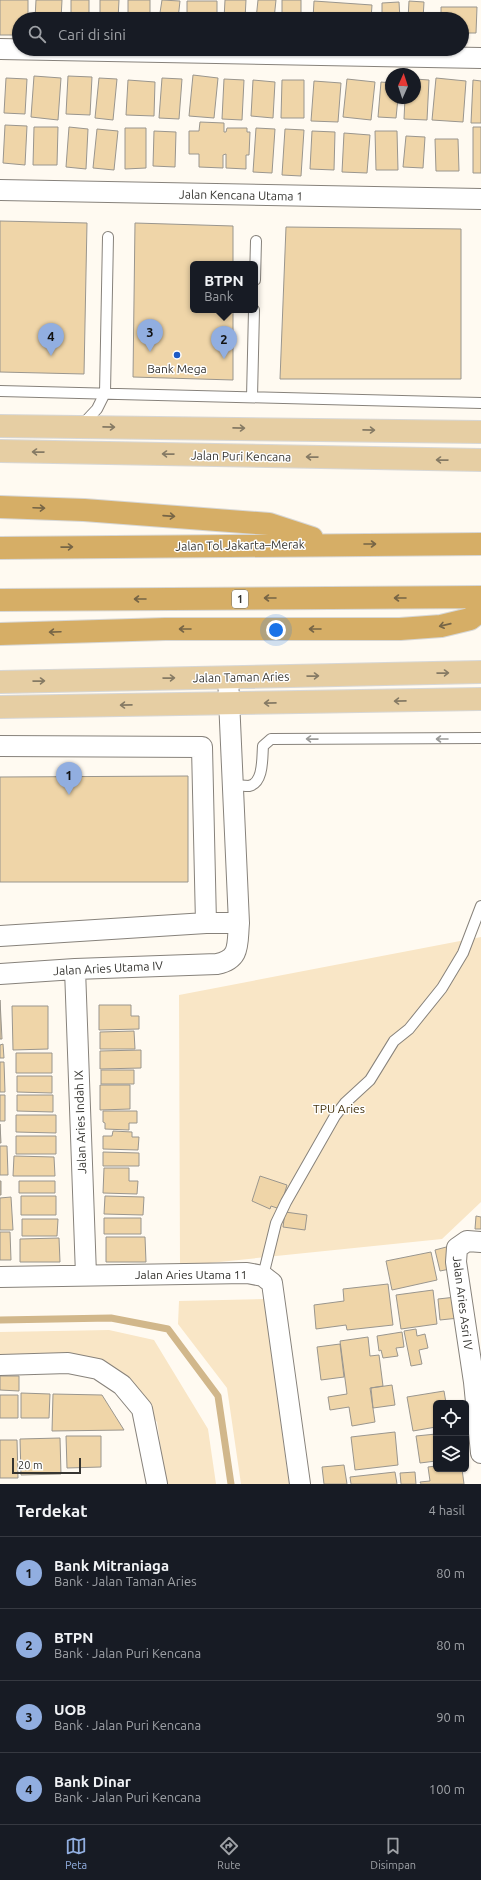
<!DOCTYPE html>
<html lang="id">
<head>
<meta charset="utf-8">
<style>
	:root { --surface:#171b24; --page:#242831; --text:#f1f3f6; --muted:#9ea1a6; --line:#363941; --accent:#91aee0 }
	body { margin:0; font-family:Ubuntu,sans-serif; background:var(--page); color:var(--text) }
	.controls { position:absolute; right:12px; bottom:12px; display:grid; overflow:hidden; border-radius:6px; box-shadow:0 1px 3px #0004 }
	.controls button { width:36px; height:36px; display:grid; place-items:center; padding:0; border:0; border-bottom:1px solid var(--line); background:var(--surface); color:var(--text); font:20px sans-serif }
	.compass { position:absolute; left:385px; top:68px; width:36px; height:36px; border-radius:50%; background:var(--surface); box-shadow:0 1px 3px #0004; rotate:3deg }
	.scale { position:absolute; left:12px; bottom:10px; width:69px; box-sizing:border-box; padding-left:4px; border:2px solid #363531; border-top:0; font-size:11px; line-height:14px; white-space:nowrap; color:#363531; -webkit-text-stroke:3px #fff; paint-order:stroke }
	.you { position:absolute; left:276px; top:630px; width:14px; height:14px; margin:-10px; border:3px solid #fff; border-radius:50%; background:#1a73e8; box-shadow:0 0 0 6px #1a73e833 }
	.badge { display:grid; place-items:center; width:26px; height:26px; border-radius:50%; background:var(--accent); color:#111; font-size:13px; font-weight:700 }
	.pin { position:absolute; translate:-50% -33px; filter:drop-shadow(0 1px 2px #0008) }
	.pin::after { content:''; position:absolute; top:21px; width:14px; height:12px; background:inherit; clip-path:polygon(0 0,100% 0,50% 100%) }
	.popup { position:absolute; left:190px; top:261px; width:68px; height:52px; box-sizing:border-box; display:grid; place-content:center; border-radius:6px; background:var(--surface); filter:drop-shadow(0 1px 3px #0005); font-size:13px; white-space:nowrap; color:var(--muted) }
	.popup b { font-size:15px; color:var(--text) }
	.popup::after { content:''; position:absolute; left:50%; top:100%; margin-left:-8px; border:8px solid transparent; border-top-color:var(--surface) }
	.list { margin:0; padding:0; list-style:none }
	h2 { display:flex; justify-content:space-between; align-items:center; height:52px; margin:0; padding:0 16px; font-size:17px }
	h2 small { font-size:13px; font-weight:400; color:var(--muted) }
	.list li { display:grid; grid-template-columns:26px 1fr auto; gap:12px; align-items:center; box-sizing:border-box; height:72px; padding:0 16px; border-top:1px solid var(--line) }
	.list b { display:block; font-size:15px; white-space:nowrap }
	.list p { margin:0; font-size:13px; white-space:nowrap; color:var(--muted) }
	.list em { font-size:13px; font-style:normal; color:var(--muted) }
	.icon { flex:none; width:22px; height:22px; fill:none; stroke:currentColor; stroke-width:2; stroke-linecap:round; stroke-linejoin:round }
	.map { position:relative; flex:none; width:481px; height:1484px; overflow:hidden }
	.search { position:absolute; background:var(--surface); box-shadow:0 1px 3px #0004; left:12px; right:12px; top:12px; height:44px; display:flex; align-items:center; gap:10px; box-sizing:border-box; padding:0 14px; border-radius:22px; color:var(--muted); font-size:15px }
	.sheet { height:340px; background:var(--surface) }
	nav { display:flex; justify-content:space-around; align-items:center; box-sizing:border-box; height:56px; border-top:1px solid var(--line); background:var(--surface); font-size:11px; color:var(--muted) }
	nav a { display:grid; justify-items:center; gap:2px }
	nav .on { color:var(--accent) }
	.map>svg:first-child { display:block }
	.green { fill:#f9e6c6 }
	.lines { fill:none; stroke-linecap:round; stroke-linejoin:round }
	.stream { stroke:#d1b78b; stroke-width:7 }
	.building { fill:#efd5a8; stroke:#9a968e }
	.service-casing { stroke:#87827b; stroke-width:12 }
	.minor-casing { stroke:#87827b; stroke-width:22 }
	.primary-casing { stroke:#d7d7d6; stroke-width:24 }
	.motorway-casing { stroke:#d7d7d6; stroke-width:24 }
	.service { stroke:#fff; stroke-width:10 }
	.minor { stroke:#fff; stroke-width:20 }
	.primary { stroke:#e6cea3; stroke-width:22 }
	.motorway { stroke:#d6ae66; stroke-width:22 }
	.oneway { stroke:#857a64 }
	.oneway2 { stroke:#766546 }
	.oneway3 { stroke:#9a9a98 }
	.poi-dot { fill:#1c5ac6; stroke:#fff; stroke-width:1.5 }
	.labels { text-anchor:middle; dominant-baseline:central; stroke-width:3; stroke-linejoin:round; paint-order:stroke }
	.shield { fill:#fff; stroke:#72726f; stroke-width:1 }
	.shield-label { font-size:11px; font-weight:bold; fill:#363531 }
	.street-label { font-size:12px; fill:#363531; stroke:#fff }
	.poi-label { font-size:12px; fill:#363531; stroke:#fff }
	.park-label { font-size:12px; fill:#46340f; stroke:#fff }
</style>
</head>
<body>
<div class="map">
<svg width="481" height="1484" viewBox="0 0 481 1484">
	<rect width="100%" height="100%" fill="#fffaf1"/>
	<path class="green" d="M481,937V1202L442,1239L180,1266L179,995Z
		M264,1299L289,1484H241L227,1388L178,1324L179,1301Z
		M109,1330L154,1340L208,1429L216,1484H166L157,1422L117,1376L0,1360V1332Z"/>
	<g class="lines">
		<path class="stream" d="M0,1320L111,1318L168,1329L218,1396L231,1484"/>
	</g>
	<path class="building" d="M0,0H28V19H19V35H0Z
		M36,0H62L61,19H35Z
		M71,0H89V19H71Z
		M100,0H119L118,19H100Z
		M128,0H150V19H128Z
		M162,0L180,1L178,19H159Z
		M225,0H246L245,19H224Z
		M258,0H276L274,19H256Z
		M282,0H301V19H282Z
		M187,1H217V19H187Z
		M314,1L372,5L371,19H313Z
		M409,1L424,2L423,19H408Z
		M399,2L400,19H382V3Z
		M441,7H477L476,33H462V19H441Z
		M193,75L218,78L214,118L189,116Z
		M34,76L61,78L58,120L31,117Z
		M68,76L92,77L90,115L66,114Z
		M6,78L27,79L25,114L4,113Z
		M99,78L117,79L113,120L95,118Z
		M162,78L182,79L179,119L159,118Z
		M436,78L466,81L463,122L432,120Z
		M224,79L244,80L242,120L222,119Z
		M347,79L375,82L371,120L343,117Z
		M415,79L429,80L427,120L404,119L405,98H415Z
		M128,80L155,82L154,116L126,115Z
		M253,80L275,82L273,118L251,116Z
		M282,80H304V118H281Z
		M473,80L481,81V123H471Z
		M314,81L341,83L338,122L311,121Z
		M381,82L391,83V98H398L396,118L378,117Z
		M200,122L224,123V132H226L227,128H247V132H250L249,155H246V169L226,168V154L223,155V168L199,167V154H189V131H199Z
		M5,125L27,126L25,165L3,163Z
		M34,127H58L57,165H33Z
		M69,127L88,129L86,169L66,167Z
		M473,127H481V173H473Z
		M125,128H146V168L125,169Z
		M256,128L275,129L272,173L253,172Z
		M97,129L118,131L114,170L93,168Z
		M285,129L304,130L301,176L282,175Z
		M154,131L176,132L175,167L153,166Z
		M312,131L335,132L334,170L310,169Z
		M375,131H397L398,170H376Z
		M344,133L370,135L367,173L342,172Z
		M406,136L425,137L423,168L403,167Z
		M435,139H458L459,171H436Z
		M0,221L87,223L84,374L0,372Z
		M135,223L233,226V264H193V310H233V380L133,377Z
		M286,227L461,229V379H280Z
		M188,776V882H0V777Z
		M0,1000L2,1039H0Z
		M99,1005H131V1016H139V1029L99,1030Z
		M12,1006H48V1049L13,1050Z
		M134,1031L135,1049H100V1032Z
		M3,1044L4,1058H0V1045Z
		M141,1050V1068L100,1069V1051Z
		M16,1053H52V1073H16Z
		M0,1062H4L5,1092H0Z
		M101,1070H134V1084H101Z
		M17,1076H52V1093L17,1092Z
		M100,1085H130V1109L100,1110Z
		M0,1095H5V1121H0Z
		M17,1095H53V1112L17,1111Z
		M103,1111H137V1123H129V1130L105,1129V1123L103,1122Z
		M16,1115H56V1133L16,1132Z
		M0,1124L1,1143H0Z
		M113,1131L132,1132V1137H139L138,1150L103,1149V1136H112Z
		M16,1136H56V1154H16Z
		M0,1146H7L8,1175H0Z
		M103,1152L139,1153V1166H103Z
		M14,1156L54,1157L55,1176H13Z
		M104,1168H129V1181H138L137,1194L103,1193Z
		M260,1176L287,1185L280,1209L271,1206L270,1209L252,1201Z
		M0,1181H1V1195H0Z
		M19,1181H55V1193H19Z
		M21,1196H56V1215H21Z
		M105,1196L144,1197L143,1215L104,1214Z
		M11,1197L13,1230H0V1198Z
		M285,1212L307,1215L305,1230L283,1227Z
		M476,1216L481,1217V1229H475Z
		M104,1218H141V1234H104Z
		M22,1219H58L57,1236H22Z
		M0,1232H10L11,1260H0Z
		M106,1237H145L146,1262H106Z
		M59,1238L60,1262H20V1239Z
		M450,1246L455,1268L440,1271L435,1250Z
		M431,1252L437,1280L392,1290L386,1261Z
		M388,1284L393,1325L347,1330L346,1325L316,1329L314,1305L344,1301L343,1289Z
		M433,1290L437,1324L401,1329L396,1295Z
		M456,1297L459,1318L440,1320L438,1299Z
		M416,1329L417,1336L425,1334L428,1348L419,1350L422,1364L411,1366L404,1331Z
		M402,1332L404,1347L396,1348L398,1356L383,1358L381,1350L379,1351L377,1336Z
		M368,1337L370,1356L379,1355L383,1386L370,1388L375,1422L352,1426L349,1407L330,1410L328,1397L347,1394L340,1341Z
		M340,1344L344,1377L321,1380L317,1347Z
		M0,1376H19V1391L0,1390Z
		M392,1385L395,1405L373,1408L371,1388Z
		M444,1391L446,1403H436V1427L413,1431L407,1397Z
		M21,1393L50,1394L49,1418H21Z
		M53,1394L102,1395L124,1430L52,1431Z
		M0,1395H18V1418H0Z
		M395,1432L398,1465L355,1470L351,1437Z
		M436,1434V1461L420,1463L416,1436Z
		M66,1436H101V1467L67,1468Z
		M60,1438L61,1474L21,1475L20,1439Z
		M0,1440H17L18,1478H0Z
		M344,1465L347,1484H324L322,1467Z
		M436,1466V1469H462L464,1484H421L420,1482L430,1481L428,1467Z
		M395,1472L397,1484H351L350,1477Z
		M415,1472L416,1484H401L400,1473Z"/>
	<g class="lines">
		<g class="service-casing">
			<path id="service" d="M255,280L256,241
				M0,391L481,403
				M252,397L254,310
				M82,425L97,409L105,393L108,237
				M232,785C237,785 244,786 249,786C264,783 262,757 263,746L271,739L481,738
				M263,1276L276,1223L286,1202L335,1116L345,1103L370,1080L394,1041L409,1029L442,988L463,953L481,906"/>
		</g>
		<g class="minor-casing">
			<path id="minor" d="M0,49L481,58
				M0,190L481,199
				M0,746L202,747L206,923
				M0,936L206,923H239
				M75,969L86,1275
				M0,974L75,969L217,964C241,959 237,944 239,923L228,677
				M481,1242L467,1241L457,1248L456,1262L474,1382L481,1453
				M0,1277L247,1273L263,1276L272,1283L300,1484
				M0,1365L68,1363L98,1369L122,1385L142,1409L157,1484"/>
		</g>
		<g class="primary-casing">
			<path id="primary" d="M0,426L481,432
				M0,451L481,460
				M0,682L481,672
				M0,707L481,699"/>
		</g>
		<g class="motorway-casing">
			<path id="motorway" d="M0,507L84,510L269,524L312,538
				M0,548L481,544
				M0,600L481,597
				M0,634L165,629H400L441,626L470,619L481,611"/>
		</g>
		<use href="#service" class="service"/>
		<use href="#minor" class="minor"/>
		<use href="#primary" class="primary"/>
		<use href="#motorway" class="motorway"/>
	</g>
	<defs><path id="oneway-shaft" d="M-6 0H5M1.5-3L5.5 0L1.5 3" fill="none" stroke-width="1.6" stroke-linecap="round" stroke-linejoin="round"/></defs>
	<g class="oneway">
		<use href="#oneway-shaft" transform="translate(109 427) rotate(1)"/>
		<use href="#oneway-shaft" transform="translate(239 428) rotate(1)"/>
		<use href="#oneway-shaft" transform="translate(369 430) rotate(1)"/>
		<use href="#oneway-shaft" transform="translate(38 452) rotate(-179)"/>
		<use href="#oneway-shaft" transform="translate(168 454) rotate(-179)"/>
		<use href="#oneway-shaft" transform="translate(312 457) rotate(-179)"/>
		<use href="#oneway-shaft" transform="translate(442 460) rotate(-179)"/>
		<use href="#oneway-shaft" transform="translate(443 673) rotate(-1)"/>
		<use href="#oneway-shaft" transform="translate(313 676) rotate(-1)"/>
		<use href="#oneway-shaft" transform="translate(169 678) rotate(-1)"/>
		<use href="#oneway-shaft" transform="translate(39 681) rotate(-1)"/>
		<use href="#oneway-shaft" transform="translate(400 701) rotate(179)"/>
		<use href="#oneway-shaft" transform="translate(270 703) rotate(179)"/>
		<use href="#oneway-shaft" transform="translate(126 705) rotate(179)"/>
	</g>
	<g class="oneway2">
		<use href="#oneway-shaft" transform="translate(39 508) rotate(2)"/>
		<use href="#oneway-shaft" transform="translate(169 516) rotate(4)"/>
		<use href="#oneway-shaft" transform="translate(370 544)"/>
		<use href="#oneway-shaft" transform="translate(67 547) rotate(-1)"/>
		<use href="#oneway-shaft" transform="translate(270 598) rotate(180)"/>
		<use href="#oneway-shaft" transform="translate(400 598) rotate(180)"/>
		<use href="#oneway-shaft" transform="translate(140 599) rotate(180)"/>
		<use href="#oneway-shaft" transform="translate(445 625) rotate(167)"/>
		<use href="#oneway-shaft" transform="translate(185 629) rotate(-180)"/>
		<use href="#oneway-shaft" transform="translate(315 629) rotate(-180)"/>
		<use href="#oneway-shaft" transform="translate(55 632) rotate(178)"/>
	</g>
	<g class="oneway3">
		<use href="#oneway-shaft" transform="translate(312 739) rotate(-179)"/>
		<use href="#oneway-shaft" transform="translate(442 739) rotate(180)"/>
	</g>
	<circle class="poi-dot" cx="177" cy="355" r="4"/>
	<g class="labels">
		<rect class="shield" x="232" y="590" width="16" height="18" rx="3"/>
		<g class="shield-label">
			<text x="240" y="599">1</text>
		</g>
		<g class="street-label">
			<text transform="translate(241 195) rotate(1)">Jalan Kencana Utama 1</text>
			<text transform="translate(241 456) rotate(1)">Jalan Puri Kencana</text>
			<text transform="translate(240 545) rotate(-1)">Jalan Tol Jakarta–Merak</text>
			<text transform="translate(241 677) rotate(-1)">Jalan Taman Aries</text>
			<text transform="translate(108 968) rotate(-3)">Jalan Aries Utama IV</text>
			<text transform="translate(80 1122) rotate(-92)">Jalan Aries Indah IX</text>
			<text x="191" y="1274">Jalan Aries Utama 11</text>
			<text transform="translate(463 1303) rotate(83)">Jalan Aries Asri IV</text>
		</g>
		<g class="poi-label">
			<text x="177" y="368">Bank Mega</text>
		</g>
		<g class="park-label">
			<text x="339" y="1108">TPU Aries</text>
		</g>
	</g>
</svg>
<div class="controls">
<button><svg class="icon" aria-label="locate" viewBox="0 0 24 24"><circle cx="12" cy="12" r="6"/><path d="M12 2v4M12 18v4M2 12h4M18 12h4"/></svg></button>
<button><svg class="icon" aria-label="layers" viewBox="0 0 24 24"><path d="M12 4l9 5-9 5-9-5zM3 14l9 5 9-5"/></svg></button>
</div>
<svg class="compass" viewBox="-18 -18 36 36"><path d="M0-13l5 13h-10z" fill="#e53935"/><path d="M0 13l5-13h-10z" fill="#9ea1a6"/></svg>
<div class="scale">20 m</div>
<div class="you"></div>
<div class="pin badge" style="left:69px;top:795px">1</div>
<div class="pin badge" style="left:224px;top:359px">2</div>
<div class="popup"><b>BTPN</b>Bank</div>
<div class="pin badge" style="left:150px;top:352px">3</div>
<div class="pin badge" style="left:51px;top:356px">4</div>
<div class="search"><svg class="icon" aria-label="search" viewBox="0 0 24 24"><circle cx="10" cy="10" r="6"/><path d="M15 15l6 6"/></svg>Cari di sini</div>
</div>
<section class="sheet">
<h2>Terdekat<small>4 hasil</small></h2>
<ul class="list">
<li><span class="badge">1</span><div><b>Bank Mitraniaga</b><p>Bank · Jalan Taman Aries</p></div><em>80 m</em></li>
<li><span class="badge">2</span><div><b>BTPN</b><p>Bank · Jalan Puri Kencana</p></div><em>80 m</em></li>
<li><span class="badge">3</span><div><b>UOB</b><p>Bank · Jalan Puri Kencana</p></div><em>90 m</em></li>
<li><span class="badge">4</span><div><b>Bank Dinar</b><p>Bank · Jalan Puri Kencana</p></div><em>100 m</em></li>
</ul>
</section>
<nav>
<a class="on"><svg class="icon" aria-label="map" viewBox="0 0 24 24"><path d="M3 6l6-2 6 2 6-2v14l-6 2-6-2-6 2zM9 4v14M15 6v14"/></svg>Peta</a>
<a><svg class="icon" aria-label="directions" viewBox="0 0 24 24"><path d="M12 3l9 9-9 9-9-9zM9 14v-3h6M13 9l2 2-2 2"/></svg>Rute</a>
<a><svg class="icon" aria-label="saved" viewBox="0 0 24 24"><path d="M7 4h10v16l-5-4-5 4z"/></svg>Disimpan</a>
</nav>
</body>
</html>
